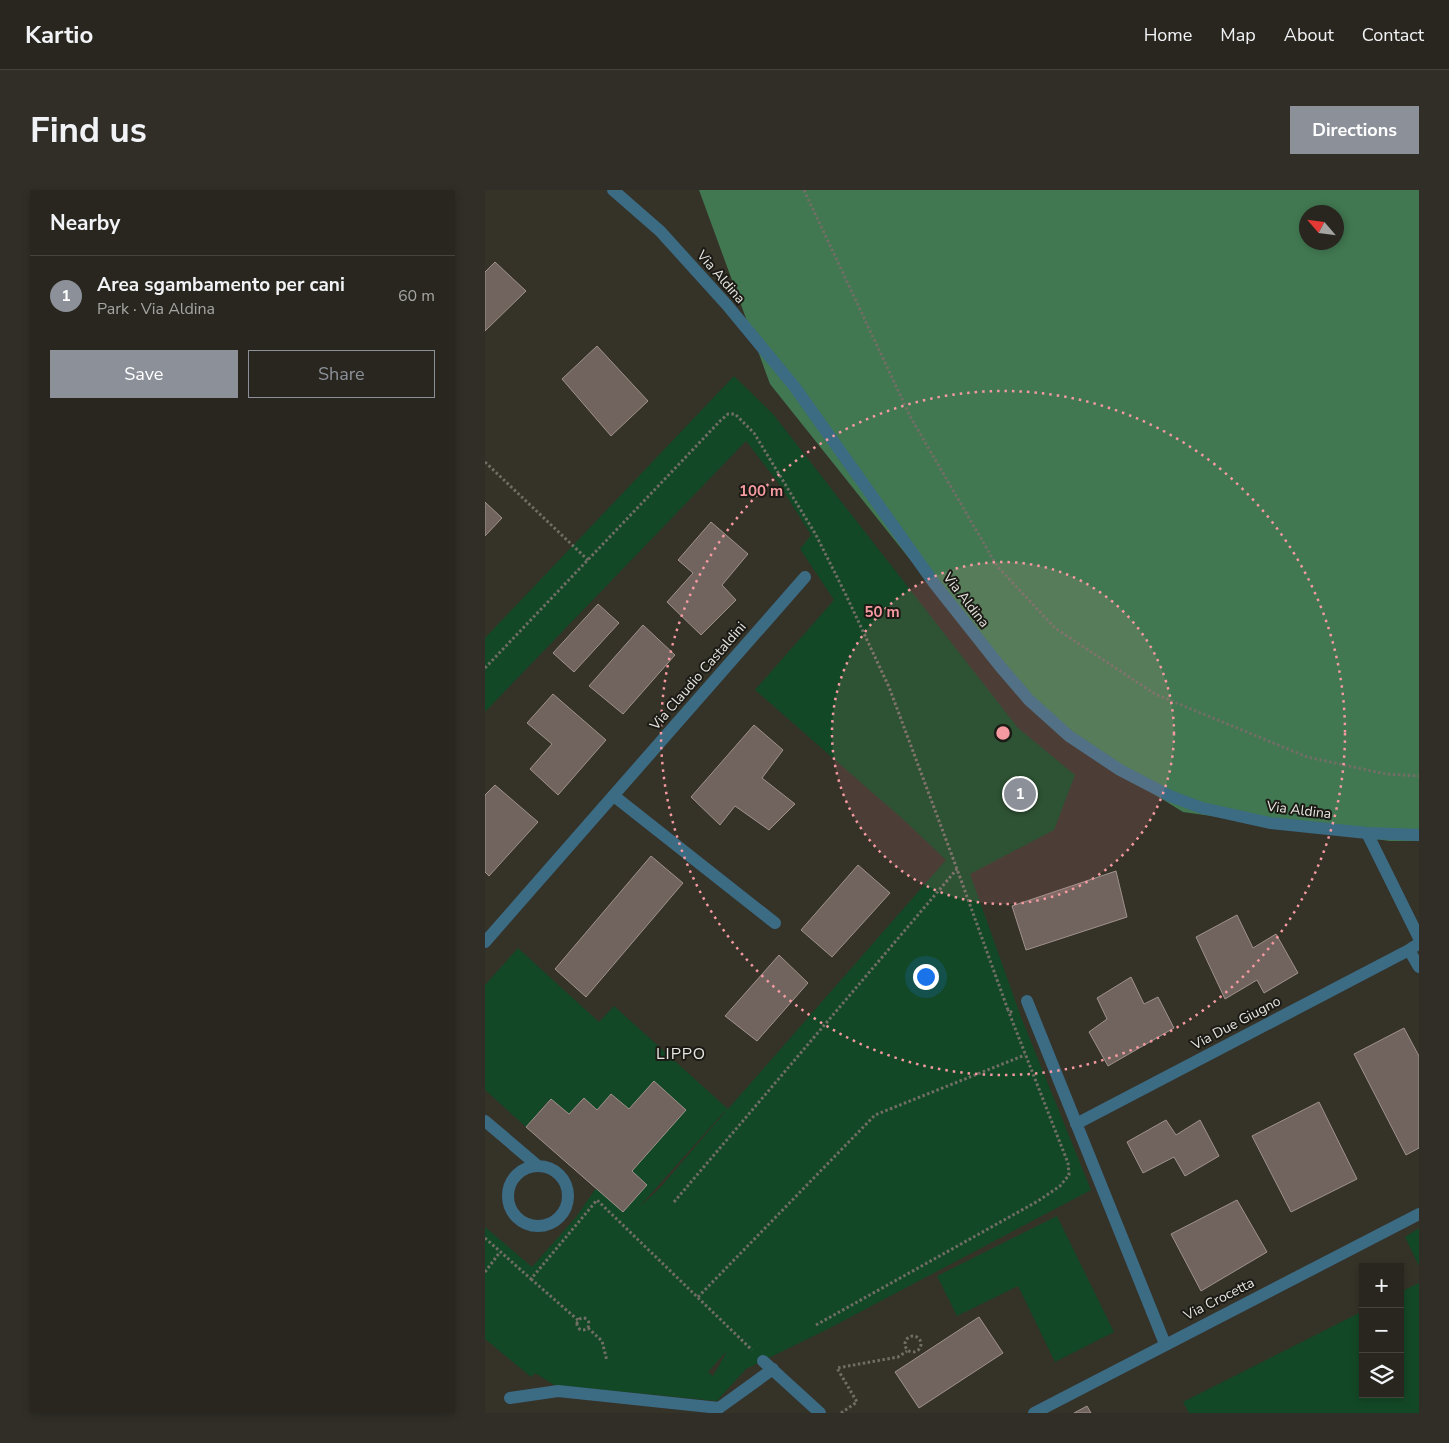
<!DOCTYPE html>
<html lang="en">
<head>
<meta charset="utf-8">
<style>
	:root { --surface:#28261e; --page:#302e27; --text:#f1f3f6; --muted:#a5a5a4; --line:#44433c; --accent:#8c9099 }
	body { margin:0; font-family:"Nunito Sans",sans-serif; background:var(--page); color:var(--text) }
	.controls { position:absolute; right:15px; bottom:15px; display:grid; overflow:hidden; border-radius:0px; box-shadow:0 2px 8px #0003 }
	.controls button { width:45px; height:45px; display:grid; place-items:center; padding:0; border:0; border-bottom:1px solid var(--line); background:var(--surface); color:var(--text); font:25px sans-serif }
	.compass { position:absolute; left:814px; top:15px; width:45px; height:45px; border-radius:50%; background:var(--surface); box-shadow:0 2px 8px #0003; rotate:298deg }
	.you { position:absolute; left:440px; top:786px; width:18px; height:18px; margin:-12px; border:4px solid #fff; border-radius:50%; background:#1a73e8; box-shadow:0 0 0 8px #1a73e833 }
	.badge { display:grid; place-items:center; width:32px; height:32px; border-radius:50%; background:var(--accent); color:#fff; font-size:16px; font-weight:700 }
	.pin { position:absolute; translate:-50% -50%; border:2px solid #fff; box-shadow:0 1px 5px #0006 }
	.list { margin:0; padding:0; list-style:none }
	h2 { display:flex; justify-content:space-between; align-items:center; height:65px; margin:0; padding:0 20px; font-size:21px }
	h2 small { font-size:16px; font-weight:400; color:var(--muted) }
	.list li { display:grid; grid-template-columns:32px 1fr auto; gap:15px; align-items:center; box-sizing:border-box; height:80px; padding:0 20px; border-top:1px solid var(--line) }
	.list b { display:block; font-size:19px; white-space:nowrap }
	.list p { margin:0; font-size:16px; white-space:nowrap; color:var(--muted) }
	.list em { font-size:16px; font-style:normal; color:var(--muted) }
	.actions { display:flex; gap:10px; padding:15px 20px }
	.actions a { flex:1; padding:11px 0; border:1px solid var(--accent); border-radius:0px; text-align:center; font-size:18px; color:var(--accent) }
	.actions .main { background:var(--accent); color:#fff }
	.icon { flex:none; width:28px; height:28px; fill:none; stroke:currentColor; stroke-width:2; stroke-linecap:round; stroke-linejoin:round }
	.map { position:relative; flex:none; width:934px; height:1223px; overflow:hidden; border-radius:0px }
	header { display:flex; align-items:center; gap:30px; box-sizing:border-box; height:70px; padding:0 25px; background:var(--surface); border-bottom:1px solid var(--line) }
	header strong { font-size:24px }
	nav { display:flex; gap:28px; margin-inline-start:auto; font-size:18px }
	.intro { display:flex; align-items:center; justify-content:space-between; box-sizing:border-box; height:120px; padding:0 30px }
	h1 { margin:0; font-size:35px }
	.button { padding:12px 22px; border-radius:0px; background:var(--accent); color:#fff; font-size:18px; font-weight:700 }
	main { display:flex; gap:30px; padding:0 30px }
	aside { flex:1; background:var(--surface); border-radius:0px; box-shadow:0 2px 8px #0003 }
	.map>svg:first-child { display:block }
	.green { fill:#134826; fill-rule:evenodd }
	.forest { fill:#417851; fill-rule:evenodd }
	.building { fill:#71645f; stroke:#a0928d }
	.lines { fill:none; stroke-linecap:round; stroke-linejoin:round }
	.path { stroke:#706e65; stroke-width:3; stroke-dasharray:2.5 2.5; stroke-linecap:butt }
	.minor { stroke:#3c6b84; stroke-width:12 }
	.ring { fill:none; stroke:#f49aa0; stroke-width:2.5; stroke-dasharray:2.5 5 }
	.labels { text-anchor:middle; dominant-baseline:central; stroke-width:4; stroke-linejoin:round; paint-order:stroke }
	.street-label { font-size:14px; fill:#e7e5df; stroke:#1b1a15 }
	.quarter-label { font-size:16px; letter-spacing:1px; fill:#e7e5df; stroke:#1b1a15 }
	.centre { fill:#f49aa0; stroke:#1b1a15; stroke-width:2.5 }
	.ring-label { font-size:15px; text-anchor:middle; font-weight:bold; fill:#f49aa0; stroke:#1b1a15; stroke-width:4; stroke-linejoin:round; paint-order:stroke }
</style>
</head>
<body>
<header>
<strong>Kartio</strong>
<nav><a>Home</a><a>Map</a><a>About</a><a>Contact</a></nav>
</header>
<div class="intro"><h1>Find us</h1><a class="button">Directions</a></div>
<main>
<aside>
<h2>Nearby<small></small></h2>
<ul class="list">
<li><span class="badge">1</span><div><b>Area sgambamento per cani</b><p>Park · Via Aldina</p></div><em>60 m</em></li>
</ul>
<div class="actions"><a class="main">Save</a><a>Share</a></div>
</aside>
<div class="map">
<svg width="934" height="1223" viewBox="0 0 934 1223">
	<rect width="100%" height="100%" fill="#353228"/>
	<path class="green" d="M249,186L288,224L533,538L590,585L569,640L485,684L536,827L606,1000L341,1140L261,1179L232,1211L69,1195L50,1183L46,1187L0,1149V1037L47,1077L91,1027L111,998L139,1021L162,995L147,981L201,920L169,891L144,919L126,904L112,920L98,908L84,924L65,909L41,937L0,900V795L33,758L114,832L129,816L243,919L461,670L420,631L270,500L349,410L315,359L326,345L292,291L261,251L0,522V448ZM240,922L174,999L154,1017L239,922ZM240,1163H241L228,1186L223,1182Z
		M572,1026L629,1142L570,1172L533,1096L472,1126L452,1086Z
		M934,1038V1076L920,1047Z
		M934,1093V1223H704L698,1212L878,1121V1204H915V1102Z"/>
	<path class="forest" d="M214,0H934V651H905L698,622L598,560L498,461L285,194ZM822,22H852V52H822Z"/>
	<path class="building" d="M10,72L41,101L0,141V82Z
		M112,156L163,211L126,246L77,189Z
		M0,312L17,328L0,346Z
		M226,332L263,364L237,395L251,410L216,445L182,412L208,383L193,370Z
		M113,414L134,433L89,482L68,463Z
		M158,435L190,465L138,524L104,496Z
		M68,504L121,550L73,605L45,579L67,554L42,533Z
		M269,535L298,560L277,588L310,614L284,640L250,616L235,635L206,607Z
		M10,595L53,632L4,686L0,682V605Z
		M166,666L198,693L101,807L70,779Z
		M373,675L405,703L347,767L316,740Z
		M631,681L642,727L541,760L527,716Z
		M752,725L768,758L791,744L813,783L779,803L772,790L740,809L711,747Z
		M294,765L323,793L272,851L240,826Z
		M646,787L659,814L673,807L689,838L623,876L604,842L622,829L612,808Z
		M919,838L934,866V958L921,965L869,864Z
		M169,891L201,920L147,981L162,995L138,1022L41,937L66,909L84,924L99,908L112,920L126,904L144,919Z
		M834,912L872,989L806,1022L767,946Z
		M681,930L691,945L715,930L734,966L700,986L689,967L658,983L642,952Z
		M752,1010L782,1062L716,1101L686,1044Z
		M494,1127L518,1163L434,1218L410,1182Z
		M602,1216L606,1223H589Z"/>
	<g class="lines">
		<path class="path" d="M319,0L426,228L512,376L570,438L670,504L822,567L901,584L934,586
			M0,272L103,370
			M0,478L236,230L243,224H250L269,243L331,345L361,405L404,497L472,679L523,820L528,823
			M189,1012L472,679
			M0,1048L46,1089L112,1010L267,1160
			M0,1082L15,1062
			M46,1089L94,1131
			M213,1107L390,925L540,865
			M92 1134a6 6 0 1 1 12 0a6 6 0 1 1-12 0Z
			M331,1135L553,1011L575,996L584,985L583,973L523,820
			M103,1138L117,1151L122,1171
			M420 1154a8 8 0 1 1 16 0a8 8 0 1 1-16 0Z
			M356,1223L372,1212L352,1178L413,1167L422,1161"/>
		<path class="minor" d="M128,0L175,41L242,115L309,196L449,393L514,475L544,510L584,546L635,580L685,606L717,618L785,633L882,643L934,645
			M129,606L290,733
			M882,643L934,748
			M0,752L320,387
			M930,756L924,760L934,777
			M542,811L680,1154
			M0,931L53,976
			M591,934L924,760
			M23 1006a30 30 0 1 1 60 0a30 30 0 1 1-60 0Z
			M278,1171L335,1223
			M25,1208L73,1201L234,1218L288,1179
			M549,1223L934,1024"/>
	</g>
	<circle cx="518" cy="543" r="171" fill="#f49aa0" fill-opacity=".12"/>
	<g class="ring">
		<circle cx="518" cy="543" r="171"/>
		<circle cx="518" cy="543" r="342"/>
	</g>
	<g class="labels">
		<g class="street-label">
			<text transform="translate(236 87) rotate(49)">Via Aldina</text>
			<text transform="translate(481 410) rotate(52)">Via Aldina</text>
			<text transform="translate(213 486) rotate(-49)">Via Claudio Castaldini</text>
			<text transform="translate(814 620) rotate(7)">Via Aldina</text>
			<text transform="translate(751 833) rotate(-28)">Via Due Giugno</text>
			<text transform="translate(734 1109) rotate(-27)">Via Crocetta</text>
		</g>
		<g class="quarter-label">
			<text x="196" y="864">LIPPO</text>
		</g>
	</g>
	<circle cx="518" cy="543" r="8" class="centre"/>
	<g class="ring-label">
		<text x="276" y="306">100 m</text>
		<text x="397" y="427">50 m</text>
	</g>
</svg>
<div class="controls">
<button>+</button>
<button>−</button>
<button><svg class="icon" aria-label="layers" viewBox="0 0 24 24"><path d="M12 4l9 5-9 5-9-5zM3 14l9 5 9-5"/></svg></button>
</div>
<svg class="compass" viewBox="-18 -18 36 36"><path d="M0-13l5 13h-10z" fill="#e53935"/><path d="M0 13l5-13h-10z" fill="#a5a5a4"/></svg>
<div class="you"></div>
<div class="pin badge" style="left:535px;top:604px">1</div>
</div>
</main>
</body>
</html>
